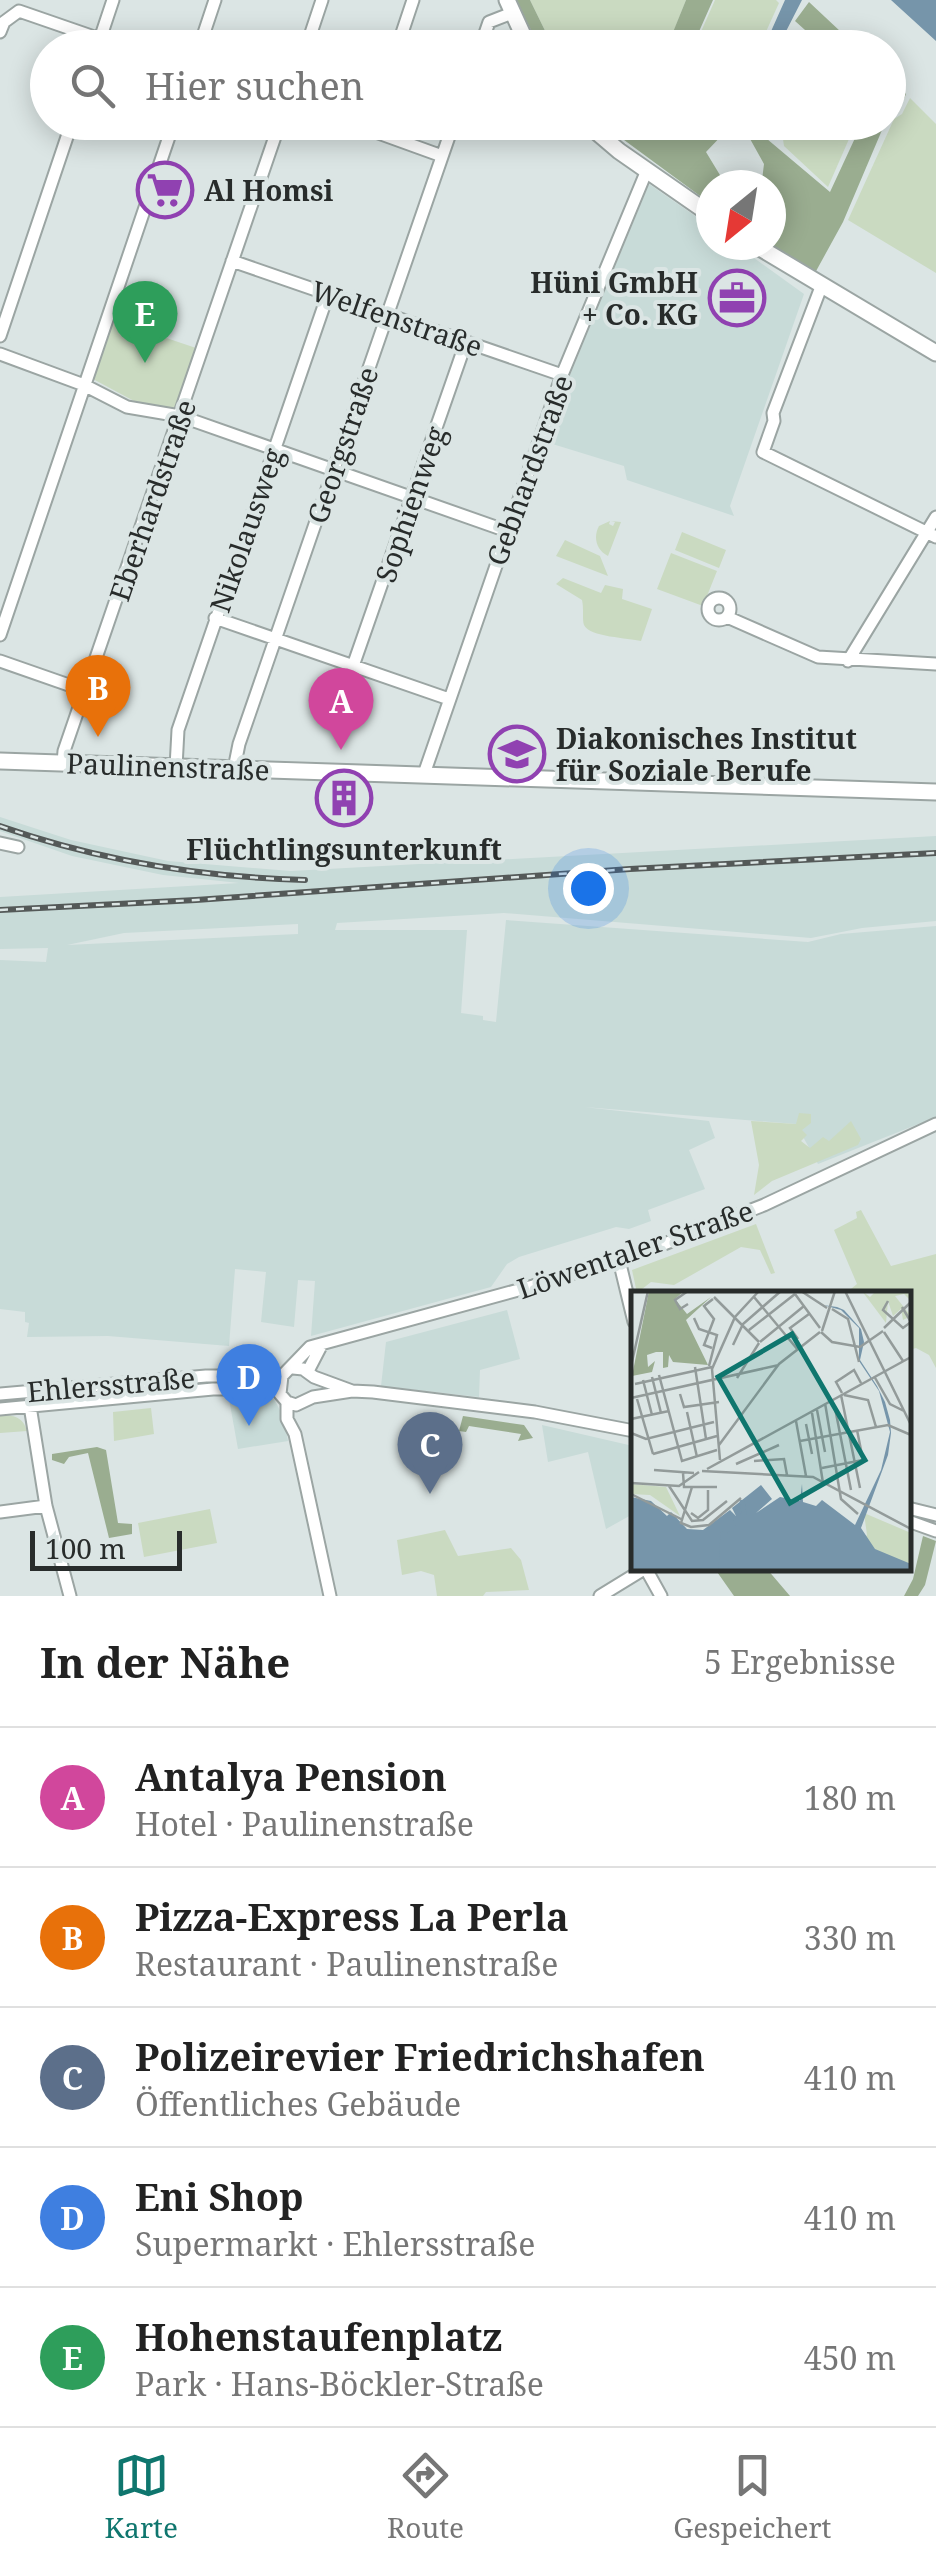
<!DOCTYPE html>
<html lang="de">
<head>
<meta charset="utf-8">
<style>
	:root { --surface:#fff; --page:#f2f2f2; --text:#222; --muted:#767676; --line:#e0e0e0; --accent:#0f766e }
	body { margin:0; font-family:"Noto Serif",serif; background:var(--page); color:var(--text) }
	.compass { position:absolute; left:696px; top:170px; width:90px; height:90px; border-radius:50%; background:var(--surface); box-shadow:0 5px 25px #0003; rotate:210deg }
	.scale { position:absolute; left:30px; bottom:25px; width:152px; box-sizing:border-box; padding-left:10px; border:5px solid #282c2b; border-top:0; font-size:28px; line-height:35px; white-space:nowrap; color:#282c2b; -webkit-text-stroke:8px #dbe5e4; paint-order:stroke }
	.you { position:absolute; left:588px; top:888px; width:35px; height:35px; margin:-25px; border:8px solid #fff; border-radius:50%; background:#1a73e8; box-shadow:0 0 0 15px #1a73e833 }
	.badge { display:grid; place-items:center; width:65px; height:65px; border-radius:50%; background:var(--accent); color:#fff; font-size:32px; font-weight:700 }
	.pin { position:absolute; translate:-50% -82px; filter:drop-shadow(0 2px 5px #0008) }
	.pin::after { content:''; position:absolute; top:52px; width:35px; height:30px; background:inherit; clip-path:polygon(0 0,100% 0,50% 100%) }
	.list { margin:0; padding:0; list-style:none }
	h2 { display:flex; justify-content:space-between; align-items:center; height:130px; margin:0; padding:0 40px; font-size:42px }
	h2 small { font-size:32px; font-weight:400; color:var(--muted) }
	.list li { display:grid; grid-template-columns:65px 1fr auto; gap:30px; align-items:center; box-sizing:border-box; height:140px; padding:0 40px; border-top:2px solid var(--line) }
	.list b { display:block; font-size:38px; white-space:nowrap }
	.list p { margin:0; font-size:32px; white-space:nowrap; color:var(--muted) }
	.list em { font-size:32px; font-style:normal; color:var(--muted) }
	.icon { flex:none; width:55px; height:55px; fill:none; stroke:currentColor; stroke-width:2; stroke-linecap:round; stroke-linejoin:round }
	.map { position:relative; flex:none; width:936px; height:1596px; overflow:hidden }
	.search { position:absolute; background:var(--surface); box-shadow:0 5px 25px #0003; left:30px; right:30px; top:30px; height:110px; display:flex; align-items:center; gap:25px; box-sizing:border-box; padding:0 35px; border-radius:55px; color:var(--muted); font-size:38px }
	.sheet { height:830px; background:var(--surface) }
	nav { display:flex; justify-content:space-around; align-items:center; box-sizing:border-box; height:140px; border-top:2px solid var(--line); background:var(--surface); font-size:28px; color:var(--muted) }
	nav a { display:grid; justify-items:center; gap:5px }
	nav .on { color:var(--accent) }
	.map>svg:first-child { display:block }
	.built { fill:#c8dbd8; fill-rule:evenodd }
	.green { fill:#cadac1 }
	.forest { fill:#9aad90 }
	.water { fill:#7695aa }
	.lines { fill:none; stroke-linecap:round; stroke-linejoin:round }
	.minor-casing { stroke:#9ba5a3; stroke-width:15 }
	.major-casing { stroke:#9ba5a3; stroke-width:19 }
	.minor { stroke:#fff; stroke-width:11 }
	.major { stroke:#fff; stroke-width:15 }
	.rail-casing { stroke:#545958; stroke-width:6 }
	.rail { stroke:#dbe5e4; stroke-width:2.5; stroke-dasharray:8; stroke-linecap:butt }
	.labels { text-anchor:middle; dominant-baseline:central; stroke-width:8; stroke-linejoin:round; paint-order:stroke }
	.poi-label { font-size:28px; font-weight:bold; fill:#282c2b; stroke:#dbe5e4; text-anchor:start }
	.street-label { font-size:28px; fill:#282c2b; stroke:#dbe5e4 }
	.inset-river { fill:none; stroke:#7695aa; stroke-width:5 }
	.inset-road { fill:none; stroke:#939b9a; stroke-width:2.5 }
	.view { fill:#0f766e; fill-opacity:0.15; stroke:#0f766e; stroke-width:5 }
	.inset-edge { fill:none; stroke:#282c2b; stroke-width:5 }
</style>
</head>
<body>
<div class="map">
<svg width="936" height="1596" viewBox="0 0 936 1596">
	<rect width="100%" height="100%" fill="#dbe5e4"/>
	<path class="built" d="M649,184L711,227V245H736L804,294L730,506L734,516L627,480L624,466L546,442L568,380Z
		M0,817L71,840L168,861L291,871L936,836V921L862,928L811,938L504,913L337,923L335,930H467L461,1013L483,1016V1020L496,1022L506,920L808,942L841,934L936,926V1117L818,1164L796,1124L584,1107L709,1121L715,1138L689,1150L705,1189L648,1210L651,1221L629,1229L616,1227L519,1257L507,1264L491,1287L311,1336L315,1281L298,1280L294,1327L261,1322L266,1272L235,1269L229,1346L108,1336L27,1337L29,1323L25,1322V1312L0,1309V960L46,962L48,948L0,949V897L239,883L163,875L72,856L0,831ZM298,924V934L67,945L124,933Z
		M507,1310L520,1359L480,1370L479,1397L381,1386L386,1342Z
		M229,1399H274L284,1418L288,1441L238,1449Z
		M542,1425L633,1446V1514L606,1529L588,1452L548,1462Z"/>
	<path class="green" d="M530,0H686L667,48L553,47Z
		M715,0H776L779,3L759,47H702L696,43Z
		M910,98L936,124V273L848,220L894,119L902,114Z
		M748,123V122L856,123L828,187L784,146L781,126L753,132Z
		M113,320L196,348L177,409L134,401L93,379Z
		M610,521L609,524L613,526L615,522L611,521L621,522L608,556C596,550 593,537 599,526Z
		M682,532L726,550L719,568L675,550Z
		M565,540L600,556L608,576L556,556Z
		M671,553L717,571L703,606L657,589Z
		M563,578L601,593L605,585L623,589L622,599L652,609L641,641C629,638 589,637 584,625C582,621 584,608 582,600L556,584Z
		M799,1113L811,1114V1123L802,1130L807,1135L801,1141L810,1148L823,1137L829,1141L851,1121L861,1139L858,1145L772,1181L754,1195L759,1165L751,1121L796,1124Z
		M861,1210L891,1266L936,1254V1368L929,1355L916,1348L909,1350L908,1294L846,1293L857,1284L834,1230L857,1218L856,1212Z
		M756,1224L775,1273L771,1274L760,1250L741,1247L674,1285L651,1282L637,1293L632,1270Z
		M232,1381L256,1385L54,1399L53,1394Z
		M151,1408L154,1434L114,1441L113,1412Z
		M0,1415C14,1415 23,1417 27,1431L0,1433Z
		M210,1509L217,1543L144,1557L138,1523Z
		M445,1530L458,1556L511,1548L521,1560L529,1590L486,1592L483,1596H437L434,1575L421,1571L402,1575L397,1540Z"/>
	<path class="forest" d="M515,0H530L553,47H540Z
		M686,0H713L693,45L696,47H667Z
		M809,2L857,47H824L795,21Z
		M889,78L906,94L898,113L891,110L889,114Z
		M601,123H619L632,133L639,123H724L726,131L706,152L726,185H711V204Z
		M862,123H885L843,222L815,273L771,244V185H739L744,175L762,180L764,164L749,137L761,134L830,192Z
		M463,1416L524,1425L533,1438L518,1441L521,1434L469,1426L466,1432L459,1431Z
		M97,1447L106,1450L118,1523L132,1524V1534L109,1538L88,1453L69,1457L64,1464L52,1460V1454Z
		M923,1536L936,1541L925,1585L918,1596H904L913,1579Z
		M715,1569H767L790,1596H734Z"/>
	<path class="water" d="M785,0H802L778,47H764Z
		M891,0H936V41Z"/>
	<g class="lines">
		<g class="minor-casing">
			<path id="minor" d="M0,32L4,22L19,11L126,48
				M97,48L113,0
				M199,48L215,0
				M306,48L322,0
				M397,48L413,0
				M480,48L489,22L512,13
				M348,122L442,156
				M232,261L562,375
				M821,287L773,413L774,421L763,452L936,537
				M0,336L72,122
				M0,354L84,385L127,407L180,416L507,531
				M708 609a11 11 0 1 1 22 0a11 11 0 1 1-22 0Z
				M727,617L818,657L936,664
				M215,618L449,699
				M0,635L174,122
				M0,661L86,691
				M848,661L936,517
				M353,666L466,342
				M63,763L64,751L280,122
				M176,767L178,730L328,294
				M234,769L239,744L454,122
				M424,774L562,375L647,170
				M0,843L18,847
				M619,1260L634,1322
				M293,1368L303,1369L314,1377L352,1391
				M308,1371L322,1344
				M282,1376L280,1394L287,1402L296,1405L313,1397L352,1391L373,1392L535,1412L634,1431
				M0,1394L206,1376H282L310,1347L533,1286L659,1246L764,1205L936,1124
				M287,1402V1419L295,1434L330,1596
				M30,1406L46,1506L70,1596
				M0,1409L213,1389H279
				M908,1508L936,1515
				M0,1512L46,1506
				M908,1521L936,1531
				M646,1569L661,1596
				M600,1596L644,1569"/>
		</g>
		<g class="major-casing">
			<path id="major" d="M507,0L529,48
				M585,122L619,151L711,215
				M755,245L936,353
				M0,761L936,792"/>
		</g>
		<use href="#minor" class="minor"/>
		<use href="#major" class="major"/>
		<g class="rail-casing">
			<path id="rail" d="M0,826C100,861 200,877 305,880
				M0,910L196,900L630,869L936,853"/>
		</g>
		<use href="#rail" class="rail"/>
	</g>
	<defs>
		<g id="supermarket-ring" transform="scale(2.875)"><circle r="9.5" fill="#dbe5e4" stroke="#9041b1" stroke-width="1.5"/><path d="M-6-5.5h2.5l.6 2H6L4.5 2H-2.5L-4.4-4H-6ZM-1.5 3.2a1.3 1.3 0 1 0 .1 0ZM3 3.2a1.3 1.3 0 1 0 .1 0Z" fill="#9041b1"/></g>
		<g id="office-ring" transform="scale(2.875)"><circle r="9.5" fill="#dbe5e4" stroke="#9041b1" stroke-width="1.5"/><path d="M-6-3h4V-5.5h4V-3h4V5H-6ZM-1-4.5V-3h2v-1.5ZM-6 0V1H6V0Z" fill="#9041b1"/></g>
		<g id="school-ring" transform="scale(2.875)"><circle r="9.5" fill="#dbe5e4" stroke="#9041b1" stroke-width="1.5"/><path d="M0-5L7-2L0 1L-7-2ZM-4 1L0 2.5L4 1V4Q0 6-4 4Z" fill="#9041b1"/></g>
		<g id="building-ring" transform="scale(2.875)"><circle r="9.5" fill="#dbe5e4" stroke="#9041b1" stroke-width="1.5"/><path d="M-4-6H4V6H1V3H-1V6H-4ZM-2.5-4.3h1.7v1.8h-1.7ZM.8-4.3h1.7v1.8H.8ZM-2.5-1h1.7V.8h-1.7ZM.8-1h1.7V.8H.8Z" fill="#9041b1"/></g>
	</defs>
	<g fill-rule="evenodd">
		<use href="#supermarket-ring" x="165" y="190"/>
		<use href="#office-ring" x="737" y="298"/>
		<use href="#school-ring" x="517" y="754"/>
		<use href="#building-ring" x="344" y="798"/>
	</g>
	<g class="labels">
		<g class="poi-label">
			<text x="204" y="190">Al Homsi</text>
			<text x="698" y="282" text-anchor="end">Hüni GmbH<tspan x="698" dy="32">+ Co. KG</tspan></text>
			<text x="556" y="738">Diakonisches Institut<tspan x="556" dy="32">für Soziale Berufe</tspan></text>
			<text x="344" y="849" text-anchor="middle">Flüchtlingsunterkunft</text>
		</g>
		<g class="street-label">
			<text transform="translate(397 318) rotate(19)">Welfenstraße</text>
			<text transform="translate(342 445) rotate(-71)">Georgstraße</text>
			<text transform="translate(529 470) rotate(-70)">Gebhardstraße</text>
			<text transform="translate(152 500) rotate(-71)">Eberhardstraße</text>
			<text transform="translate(410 504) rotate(-71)">Sophienweg</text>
			<text transform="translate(246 530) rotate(-71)">Nikolausweg</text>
			<text transform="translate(168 766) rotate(2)">Paulinenstraße</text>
			<text transform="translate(635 1249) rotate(-19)">Löwentaler Straße</text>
			<text transform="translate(111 1384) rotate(-5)">Ehlersstraße</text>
		</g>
	</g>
	<g transform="translate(631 1291)">
		<rect width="280" height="280" fill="#dbe5e4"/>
		<path d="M231,0L239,6L245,0H280V10L273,3L264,5L280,25L272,29L270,18L262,25L257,10L255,32ZM0,193L35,196L49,225L19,204L0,203ZM233,222L280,242V280H209L236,244Z" fill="#cadac1"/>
		<path d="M18,0H53L44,8L56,23L80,6L55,29L77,74L42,71L38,64L37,76L32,77V61H25L16,64L17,76L24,70L21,81L1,85Z" fill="#9aad90"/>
		<path d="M192,14L206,16L213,19L230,38L233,51L229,69L246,95L254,111L259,129L260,142L257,164L230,237L244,258L280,273V280H0V206L20,210L36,225L40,221L56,238L72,239L99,219L105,225L101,217L130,194L141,208L125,222L149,206L169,210L171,193L172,211L185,215L191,209L224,234L250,179L259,141L248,100L228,70V37L210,19Z" fill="#7695aa"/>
		<path class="inset-river" d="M90,280L92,241M94,280V241L113,223L111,209"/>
		<path class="inset-road" d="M57,0L44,9L49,18L57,13M170,0L196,17M214,0L280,134M164,3L189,37M83,6L128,51M123,6L167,59M257,10L252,19L272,37L280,31L271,16M201,18L217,28L228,71M63,27L68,38L86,44L78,75M253,37L280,11M118,39L164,3M191,40L204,0M190,41L201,51L229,56L252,40M253,41L272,70M167,48L159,37L178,23M129,51L173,15M102,54L112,33L150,0M81,57L73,54L83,28L73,15L82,8M0,75L17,0M64,76L75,148M28,84L51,170L86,159M243,85L259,113L273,120M21,86L30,122M106,87L128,52M12,89L21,124M4,93L81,76M211,102L205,91L223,79L230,92M49,103L53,116L88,111M210,104L229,197M213,104L237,109L245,136M0,107L148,74M6,108L22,163M194,112L210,208L227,223M204,117L220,199M186,119L194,161M56,121L66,166M181,122L192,192M0,128L38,120M165,130L175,185M175,133L181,163M0,142L15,148L83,131M169,150L257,134L280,144M88,154L148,73L189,41M22,163L86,145M89,169L81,78L104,26L128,0M123,170L153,168L156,184M105,173L148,154M191,177L232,169L226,139M76,178L280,66M23,179L63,182M71,180L182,186L280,238M52,182L53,196H86M0,192L48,195L68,181M38,195L61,230L72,229L96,210M61,196L50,232L60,236L78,234L110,207M0,203L52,229M60,222L67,227L77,219V199"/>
		<path class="view" d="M161,43L234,169L159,212L87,86Z"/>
		<rect width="280" height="280" class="inset-edge"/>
	</g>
</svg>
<svg class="compass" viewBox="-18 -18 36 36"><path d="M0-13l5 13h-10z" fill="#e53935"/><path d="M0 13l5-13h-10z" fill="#767676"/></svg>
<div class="scale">100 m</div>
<div class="you"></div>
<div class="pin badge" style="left:341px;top:750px;background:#d1479c">A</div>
<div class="pin badge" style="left:98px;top:737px;background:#e8710a">B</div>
<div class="pin badge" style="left:430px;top:1494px;background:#5c6f8a">C</div>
<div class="pin badge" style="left:249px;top:1426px;background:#3f7fe0">D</div>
<div class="pin badge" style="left:145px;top:363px;background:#2e9e5b">E</div>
<div class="search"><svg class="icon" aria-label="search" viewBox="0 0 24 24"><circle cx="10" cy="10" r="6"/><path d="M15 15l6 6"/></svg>Hier suchen</div>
</div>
<section class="sheet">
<h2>In der Nähe<small>5 Ergebnisse</small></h2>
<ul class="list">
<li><span class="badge" style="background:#d1479c">A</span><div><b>Antalya Pension</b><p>Hotel · Paulinenstraße</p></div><em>180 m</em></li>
<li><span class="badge" style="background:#e8710a">B</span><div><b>Pizza-Express La Perla</b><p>Restaurant · Paulinenstraße</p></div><em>330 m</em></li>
<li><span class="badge" style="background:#5c6f8a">C</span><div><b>Polizeirevier Friedrichshafen</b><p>Öffentliches Gebäude</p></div><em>410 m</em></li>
<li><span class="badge" style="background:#3f7fe0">D</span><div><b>Eni Shop</b><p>Supermarkt · Ehlersstraße</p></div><em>410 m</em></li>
<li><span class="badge" style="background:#2e9e5b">E</span><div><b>Hohenstaufenplatz</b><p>Park · Hans-Böckler-Straße</p></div><em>450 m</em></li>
</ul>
</section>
<nav>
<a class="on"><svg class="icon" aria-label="map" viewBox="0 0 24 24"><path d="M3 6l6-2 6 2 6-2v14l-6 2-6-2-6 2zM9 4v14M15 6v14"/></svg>Karte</a>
<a><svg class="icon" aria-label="directions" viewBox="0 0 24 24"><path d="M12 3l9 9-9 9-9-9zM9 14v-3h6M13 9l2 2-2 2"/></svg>Route</a>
<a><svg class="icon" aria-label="saved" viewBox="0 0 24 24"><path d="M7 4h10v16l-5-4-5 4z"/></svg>Gespeichert</a>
</nav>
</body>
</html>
